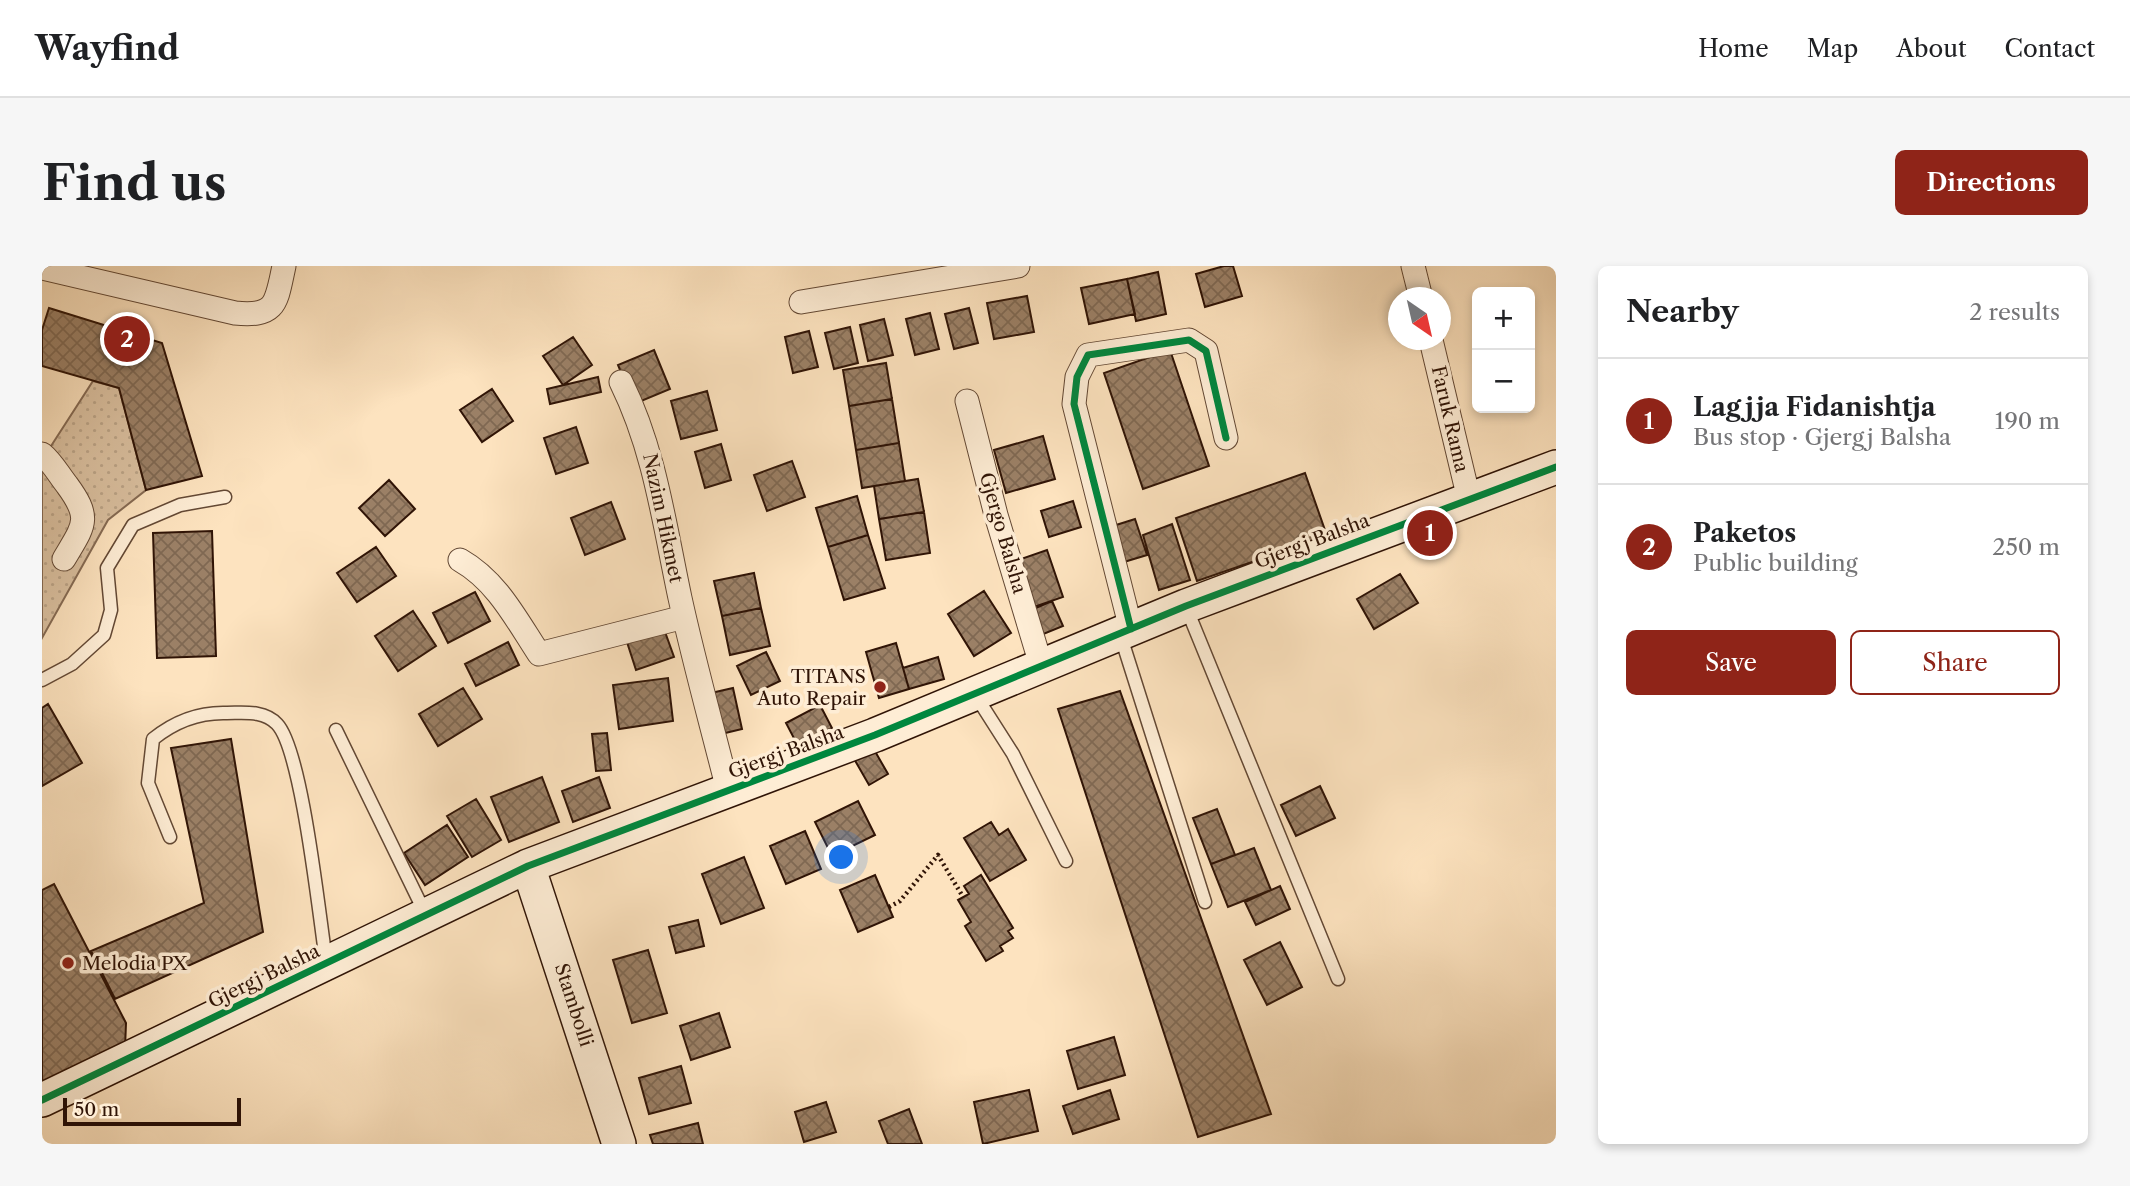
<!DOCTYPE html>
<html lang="en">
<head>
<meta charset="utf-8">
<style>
	:root { --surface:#fff; --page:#f6f6f6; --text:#202124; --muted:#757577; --line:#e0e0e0; --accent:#8f2418 }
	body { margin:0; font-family:"Libre Caslon Text",serif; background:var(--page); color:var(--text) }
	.controls { position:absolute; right:21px; top:21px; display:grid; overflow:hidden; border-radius:10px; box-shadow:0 4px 10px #0003 }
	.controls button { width:63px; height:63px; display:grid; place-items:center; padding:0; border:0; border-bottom:2px solid var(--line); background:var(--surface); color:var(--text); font:35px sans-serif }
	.compass { position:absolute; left:1346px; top:21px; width:63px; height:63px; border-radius:50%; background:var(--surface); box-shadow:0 4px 10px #0003; rotate:146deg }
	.scale { position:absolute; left:21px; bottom:18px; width:178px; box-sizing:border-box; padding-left:7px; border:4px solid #301406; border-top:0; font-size:19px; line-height:24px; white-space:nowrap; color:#301406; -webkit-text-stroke:5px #feedd5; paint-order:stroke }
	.you { position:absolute; left:800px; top:592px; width:24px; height:24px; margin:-18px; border:5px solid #fff; border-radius:50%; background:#1a73e8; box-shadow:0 0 0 10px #1a73e833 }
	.badge { display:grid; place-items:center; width:46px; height:46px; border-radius:50%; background:var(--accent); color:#fff; font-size:23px; font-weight:700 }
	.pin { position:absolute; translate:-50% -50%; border:4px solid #fff; box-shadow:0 2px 7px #0006 }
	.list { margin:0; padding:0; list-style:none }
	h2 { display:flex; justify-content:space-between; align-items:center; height:91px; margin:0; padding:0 28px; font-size:30px }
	h2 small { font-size:23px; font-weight:400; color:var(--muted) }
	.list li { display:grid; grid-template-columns:46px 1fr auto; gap:21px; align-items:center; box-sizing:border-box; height:126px; padding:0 28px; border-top:2px solid var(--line) }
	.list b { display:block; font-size:26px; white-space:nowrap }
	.list p { margin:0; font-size:23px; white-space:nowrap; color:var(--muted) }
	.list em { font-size:23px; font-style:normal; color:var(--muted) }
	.actions { display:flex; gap:14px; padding:21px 28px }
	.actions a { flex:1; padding:16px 0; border:2px solid var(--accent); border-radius:10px; text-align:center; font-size:24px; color:var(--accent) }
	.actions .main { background:var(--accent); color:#fff }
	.map { position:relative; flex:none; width:1514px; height:878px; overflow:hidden; border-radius:10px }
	header { display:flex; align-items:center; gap:42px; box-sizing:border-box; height:98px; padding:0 35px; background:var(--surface); border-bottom:2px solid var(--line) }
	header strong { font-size:33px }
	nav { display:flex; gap:38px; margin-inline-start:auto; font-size:24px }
	.intro { display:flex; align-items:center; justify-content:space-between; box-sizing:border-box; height:168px; padding:0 42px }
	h1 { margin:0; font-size:49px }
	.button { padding:18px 32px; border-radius:10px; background:var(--accent); color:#fff; font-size:24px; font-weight:700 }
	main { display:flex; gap:42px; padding:0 42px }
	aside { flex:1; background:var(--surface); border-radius:10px; box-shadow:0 4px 10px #0003 }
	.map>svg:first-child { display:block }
	.garden { fill:url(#garden-dots); stroke:#856a53; stroke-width:2 }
	.building { fill:url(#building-cross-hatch); stroke:#301406; stroke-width:2 }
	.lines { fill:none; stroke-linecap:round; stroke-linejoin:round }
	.lane-casing { stroke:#634834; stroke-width:15 }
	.street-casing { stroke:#634834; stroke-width:25 }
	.secondary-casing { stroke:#301406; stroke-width:36 }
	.path { stroke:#301406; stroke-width:4.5; stroke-dasharray:2 3.5; stroke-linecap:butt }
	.lane { stroke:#feedd5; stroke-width:12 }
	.street { stroke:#feedd5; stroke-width:23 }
	.secondary { stroke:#feedd5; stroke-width:33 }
	.cycleway-casing { stroke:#feedd5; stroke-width:11 }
	.cycleway { stroke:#00873e; stroke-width:7 }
	.poi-dot { fill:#8f2418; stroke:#feedd5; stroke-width:2.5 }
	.labels { text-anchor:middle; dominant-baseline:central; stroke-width:7; stroke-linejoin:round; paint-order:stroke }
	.street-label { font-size:19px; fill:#301406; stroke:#feedd5 }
	.poi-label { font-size:19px; fill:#301406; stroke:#feedd5; text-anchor:end }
</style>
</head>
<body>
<header>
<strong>Wayfind</strong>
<nav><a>Home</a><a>Map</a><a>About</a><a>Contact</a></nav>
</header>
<div class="intro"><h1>Find us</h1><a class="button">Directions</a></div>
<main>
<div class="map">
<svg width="1514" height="878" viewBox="0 0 1514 878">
	<defs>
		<pattern id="garden-dots" width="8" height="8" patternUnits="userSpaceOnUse" patternTransform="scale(1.75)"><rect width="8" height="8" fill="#dac0a0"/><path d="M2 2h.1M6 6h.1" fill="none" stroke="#bba488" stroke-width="1.8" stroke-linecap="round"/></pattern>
		<pattern id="building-cross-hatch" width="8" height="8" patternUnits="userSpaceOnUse" patternTransform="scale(1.75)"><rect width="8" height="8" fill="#9b8066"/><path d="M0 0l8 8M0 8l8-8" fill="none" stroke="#7f6852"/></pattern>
	</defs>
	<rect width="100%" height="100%" fill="#fde3bf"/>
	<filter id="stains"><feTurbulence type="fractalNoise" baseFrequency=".00286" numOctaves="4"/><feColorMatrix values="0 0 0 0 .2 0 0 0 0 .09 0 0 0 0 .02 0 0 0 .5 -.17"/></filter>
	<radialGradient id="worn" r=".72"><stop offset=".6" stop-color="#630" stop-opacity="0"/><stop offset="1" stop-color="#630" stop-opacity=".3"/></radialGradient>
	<path class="garden" d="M51,115L77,122L104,224L66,254L0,372V194Z"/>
	<path class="building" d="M1182,0H1191L1200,30L1163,41L1154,8Z
		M1116,6L1124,48L1094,55L1085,13Z
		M1085,13L1093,48L1047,58L1039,22Z
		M985,30L992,66L952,73L945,37Z
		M7,42L120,77L160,210L104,224L77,122L0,100V64Z
		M927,42L936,77L912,83L903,48Z
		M888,47L897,83L873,89L864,53Z
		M842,53L851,89L826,95L818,59Z
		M808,61L816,97L792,103L783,67Z
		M767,65L776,101L751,107L743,71Z
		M531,71L550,99L521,119L501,90Z
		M612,84L628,123L592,138L576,99Z
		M1128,84L1167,200L1101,223L1062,107Z
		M844,97L850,133L807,140L801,104Z
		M556,111L559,126L508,138L505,123Z
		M450,123L471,155L440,176L418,144Z
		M665,125L675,164L639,173L629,135Z
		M850,133L857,177L814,184L807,140Z
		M534,161L546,197L514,208L502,172Z
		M1001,170L1013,213L964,227L952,184Z
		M857,177L863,215L820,222L814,184Z
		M679,178L689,214L663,222L653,186Z
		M750,195L763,231L725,245L712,209Z
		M1263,207L1285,270L1155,315L1134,252Z
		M876,213L882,246L837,253L832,220Z
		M347,214L373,243L343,270L317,242Z
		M815,230L826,269L786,281L774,242Z
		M1031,235L1039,261L1007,271L999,245Z
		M569,236L583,273L543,289L529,252Z
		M882,246L888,287L844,294L837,253Z
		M1093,253L1105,289L1082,296L1071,260Z
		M1130,258L1148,314L1117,324L1101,269Z
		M170,265L174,390L115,392L111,267Z
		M826,269L843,322L802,334L786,281Z
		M334,281L354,310L315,336L295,307Z
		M1005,284L1021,331L992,341L976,294Z
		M712,307L719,342L680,350L672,315Z
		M1358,308L1376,337L1332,363L1315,333Z
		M942,325L969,367L932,390L906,348Z
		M433,326L448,355L406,377L391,347Z
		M1010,335L1021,360L999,369L989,344Z
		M719,342L728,380L688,389L680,350Z
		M371,345L394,380L356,405L333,370Z
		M622,363L632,391L594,404L585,376Z
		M466,376L477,399L434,420L423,398Z
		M854,377L867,423L837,432L824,386Z
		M724,386L738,415L709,429L695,400Z
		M896,391L902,413L867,423L861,402Z
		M626,412L631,455L577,463L571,419Z
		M421,422L440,453L396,480L377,448Z
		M691,422L700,463L679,468L669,427Z
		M1078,425L1229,848L1156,871L1016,443Z
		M6,438L40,497L0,520V442Z
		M778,439L790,462L756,480L744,457Z
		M565,467L569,504L554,505L550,468Z
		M189,473L221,666L73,733L49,685L162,637L129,482Z
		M830,480L846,508L827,519L811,491Z
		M500,511L517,556L467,576L449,531Z
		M557,511L568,542L531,556L520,525Z
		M1278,520L1293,552L1254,570L1239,539Z
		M434,533L459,574L430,591L405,550Z
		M816,535L833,569L790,590L773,556Z
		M1175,543L1193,589L1169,598L1151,552Z
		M949,556L957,569L966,563L984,594L948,615L922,572Z
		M405,559L426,591L383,619L362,587Z
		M763,565L779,603L744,618L728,580Z
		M1212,582L1229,624L1186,641L1169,598Z
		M702,591L722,642L679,658L660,608Z
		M833,609L851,651L816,666L798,624Z
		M939,609L971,662L966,665L971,672L958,680L961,685L944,695L923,660L929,656L916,634L927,628L922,620Z
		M12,618L84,757L83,783L0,819V624Z
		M1238,620L1248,643L1214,659L1203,636Z
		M656,654L662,680L634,687L627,661Z
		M1238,676L1260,721L1225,739L1202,694Z
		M606,684L625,747L590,757L571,694Z
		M677,747L688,781L649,794L638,760Z
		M1072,771L1083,809L1036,823L1025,785Z
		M639,800L649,837L607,848L597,812Z
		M987,824L996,865L941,878L932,836Z
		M1068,824L1077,853L1031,868L1021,840Z
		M784,836L794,866L762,876L753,846Z
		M867,843L880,878H846L837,855Z
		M656,857L661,878H611L608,869Z"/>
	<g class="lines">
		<g class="lane-casing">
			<path id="lane" d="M1144,341L1296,713
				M1078,368L1163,636
				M0,414L30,398L62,369L69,344L65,302L91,259L138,239L183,231
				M934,430L971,488L1024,595
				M294,464L384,649
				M128,571L106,517L111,473C132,456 157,446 185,447C202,447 222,444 235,458C260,484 277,649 284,694"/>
		</g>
		<g class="street-casing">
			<path id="street" d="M1371,0L1379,32
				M0,2L193,47C235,51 234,37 242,0
				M759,36L976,0
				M1389,74L1427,233
				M579,116C613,185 622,257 638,332C652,396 670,460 686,524
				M925,135L954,249L999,399
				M0,188C10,196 17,209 25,219C50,253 42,259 22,293
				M418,294C455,315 474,353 497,388L642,351
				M1089,363L1032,138L1035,111L1046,89L1147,74L1164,85L1184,172"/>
		</g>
		<g class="secondary-casing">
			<path id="secondary" d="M486,600L577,878
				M0,834L486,600L833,469L1144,340L1514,201"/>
		</g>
		<path class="path" d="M847,641L858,635L896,589L921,631"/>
		<use href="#lane" class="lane"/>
		<use href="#street" class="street"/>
		<use href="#secondary" class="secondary"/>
		<g class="cycleway-casing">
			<path id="cycleway" d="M1089,363L1032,138L1035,111L1046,89L1147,74L1164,85L1184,172
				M0,834L486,600L833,469L1144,340L1514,201"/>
		</g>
		<use href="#cycleway" class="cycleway"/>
	</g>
	<g class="poi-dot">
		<circle cx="838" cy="421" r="7"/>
		<circle cx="26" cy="697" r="7"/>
	</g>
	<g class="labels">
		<g class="street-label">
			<text transform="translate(1408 153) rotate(77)">Faruk Rama</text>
			<text transform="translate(621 252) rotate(78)">Nazim Hikmet</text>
			<text transform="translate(961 267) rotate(74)">Gjergo Balsha</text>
			<text transform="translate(1270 275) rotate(-21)">Gjergj Balsha</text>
			<text transform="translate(744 486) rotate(-20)">Gjergj Balsha</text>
			<text transform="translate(222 710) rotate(-26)">Gjergj Balsha</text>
			<text transform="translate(532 739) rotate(72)">Stambolli</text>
		</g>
		<g class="poi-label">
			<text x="824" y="410">TITANS<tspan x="824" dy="22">Auto Repair</tspan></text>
			<text x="40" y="697" text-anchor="start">Melodia PX</text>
		</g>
	</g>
	<rect width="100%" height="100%" filter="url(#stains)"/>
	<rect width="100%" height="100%" fill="url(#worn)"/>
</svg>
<div class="controls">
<button>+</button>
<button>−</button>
</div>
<svg class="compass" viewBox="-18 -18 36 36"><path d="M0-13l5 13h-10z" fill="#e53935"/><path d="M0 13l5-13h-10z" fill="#757577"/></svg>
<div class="scale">50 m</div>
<div class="you"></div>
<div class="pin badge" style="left:1388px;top:267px">1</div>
<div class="pin badge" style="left:85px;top:73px">2</div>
</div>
<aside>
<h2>Nearby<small>2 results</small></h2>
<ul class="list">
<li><span class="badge">1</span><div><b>Lagjja Fidanishtja</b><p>Bus stop · Gjergj Balsha</p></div><em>190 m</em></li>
<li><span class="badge">2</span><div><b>Paketos</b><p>Public building</p></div><em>250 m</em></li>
</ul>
<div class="actions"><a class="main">Save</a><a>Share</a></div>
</aside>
</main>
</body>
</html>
